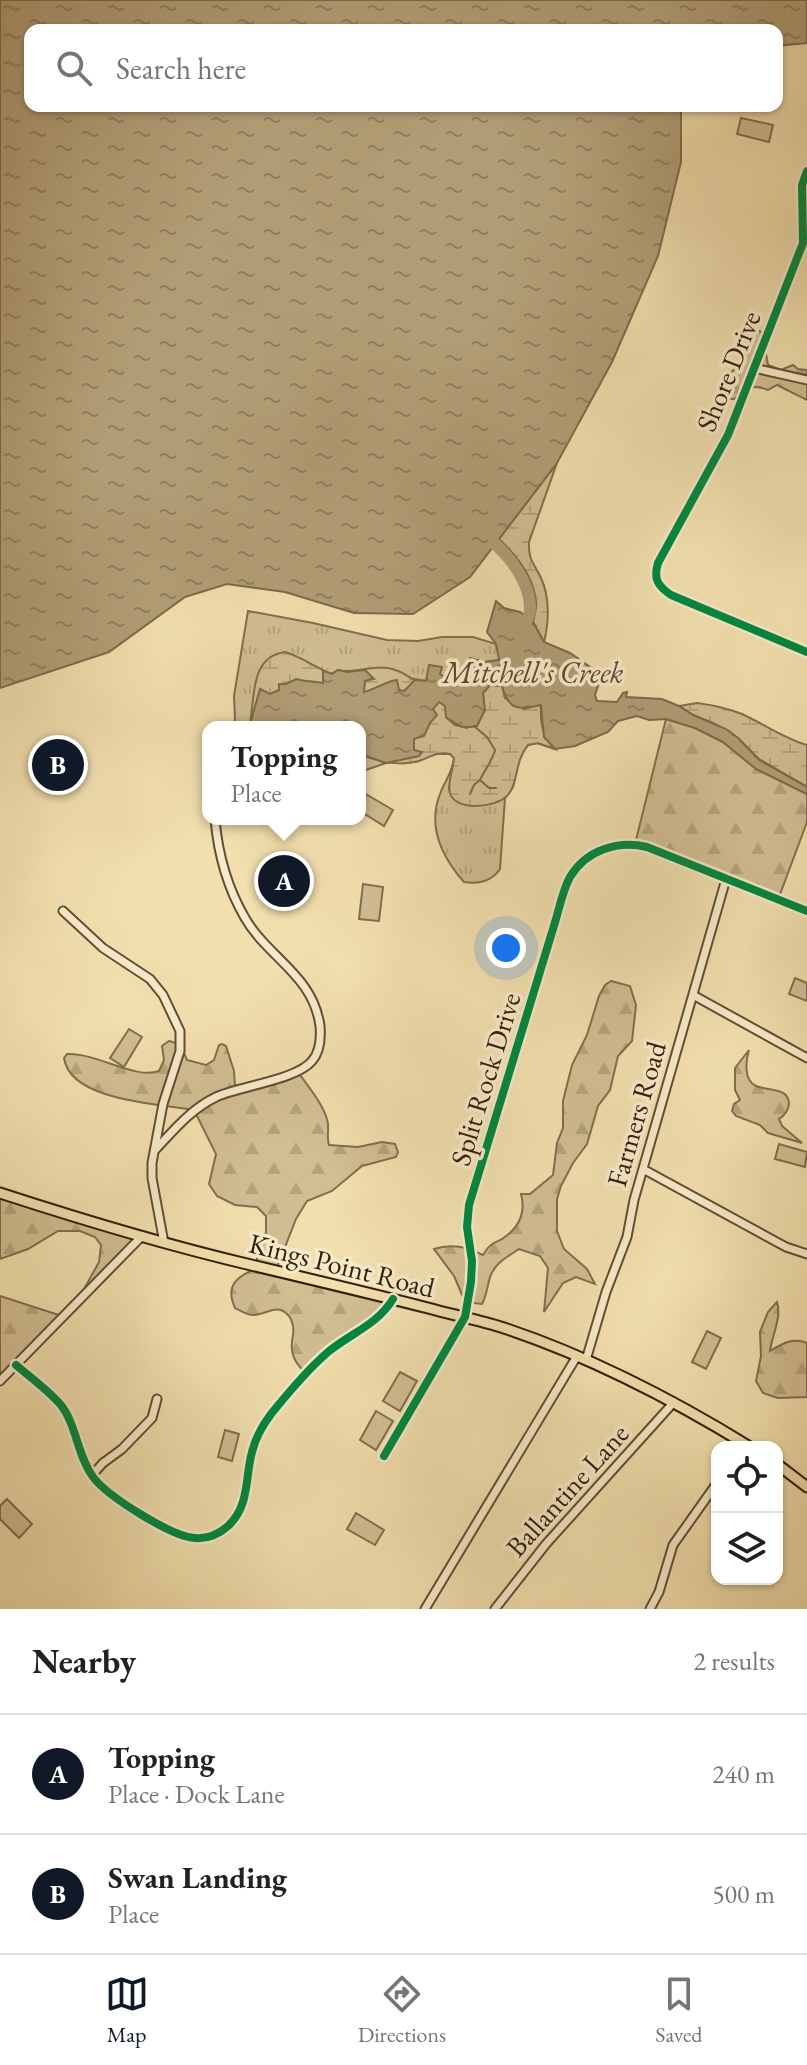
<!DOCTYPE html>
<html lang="en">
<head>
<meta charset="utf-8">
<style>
	:root { --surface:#fff; --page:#f6f6f6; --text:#202124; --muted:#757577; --line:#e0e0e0; --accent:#111827 }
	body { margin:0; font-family:"EB Garamond",serif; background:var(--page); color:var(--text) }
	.controls { position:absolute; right:24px; bottom:24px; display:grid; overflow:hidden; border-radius:16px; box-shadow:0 2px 6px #0004 }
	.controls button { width:72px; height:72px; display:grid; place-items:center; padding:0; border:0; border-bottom:2px solid var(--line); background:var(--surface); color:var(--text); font:40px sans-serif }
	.you { position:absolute; left:506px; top:948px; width:28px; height:28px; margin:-20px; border:6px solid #fff; border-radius:50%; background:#1a73e8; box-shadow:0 0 0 12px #1a73e833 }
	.badge { display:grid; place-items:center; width:52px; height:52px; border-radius:50%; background:var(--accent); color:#fff; font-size:26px; font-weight:700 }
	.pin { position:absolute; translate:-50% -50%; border:4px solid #fff; box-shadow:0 2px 8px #0006 }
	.popup { position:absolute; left:202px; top:721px; width:164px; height:104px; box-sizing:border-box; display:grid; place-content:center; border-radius:16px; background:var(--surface); filter:drop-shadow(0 2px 6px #0005); font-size:26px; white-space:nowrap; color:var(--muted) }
	.popup b { font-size:30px; color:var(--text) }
	.popup::after { content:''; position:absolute; left:50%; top:100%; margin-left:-16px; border:16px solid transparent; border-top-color:var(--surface) }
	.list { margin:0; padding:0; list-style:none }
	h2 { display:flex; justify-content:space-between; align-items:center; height:104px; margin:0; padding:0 32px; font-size:34px }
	h2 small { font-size:26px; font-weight:400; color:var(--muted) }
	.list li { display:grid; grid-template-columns:52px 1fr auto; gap:24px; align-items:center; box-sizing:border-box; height:120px; padding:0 32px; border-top:2px solid var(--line) }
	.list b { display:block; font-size:30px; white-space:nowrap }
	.list p { margin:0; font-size:26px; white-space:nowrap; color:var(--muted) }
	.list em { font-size:26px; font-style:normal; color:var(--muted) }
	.icon { flex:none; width:44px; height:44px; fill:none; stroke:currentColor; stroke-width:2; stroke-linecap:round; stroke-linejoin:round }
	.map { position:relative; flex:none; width:807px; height:1609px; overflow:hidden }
	.search { position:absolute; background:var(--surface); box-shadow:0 2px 6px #0004; left:24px; right:24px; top:24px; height:88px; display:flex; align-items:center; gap:20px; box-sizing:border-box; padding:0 28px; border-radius:16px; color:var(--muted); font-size:30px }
	.sheet { height:344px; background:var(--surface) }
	nav { display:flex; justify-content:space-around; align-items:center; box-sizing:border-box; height:112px; border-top:2px solid var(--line); background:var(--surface); font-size:22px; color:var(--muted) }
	nav a { display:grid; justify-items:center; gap:4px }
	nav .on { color:var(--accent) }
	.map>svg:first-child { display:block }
	.grass { fill:url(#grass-tufts); stroke:#826e4c; stroke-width:2 }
	.forest { fill:url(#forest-firs); stroke:#826e4c; stroke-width:2 }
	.wetland { fill:url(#wetland-marsh); stroke:#826e4c; stroke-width:2 }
	.pitch { fill:#d1be92; stroke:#826e4c; stroke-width:2 }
	.water { fill:url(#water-ripples); stroke:#7e6a49; stroke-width:2 }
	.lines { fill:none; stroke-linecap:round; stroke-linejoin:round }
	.stream { stroke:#7e6a49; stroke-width:2 }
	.river { stroke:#b19d75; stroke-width:12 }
	.minor-casing { stroke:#624e31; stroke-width:11 }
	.major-casing { stroke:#321e07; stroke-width:13 }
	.minor { stroke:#f7eaca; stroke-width:7 }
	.major { stroke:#f2dfae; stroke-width:9 }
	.cycleway-casing { stroke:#f7eaca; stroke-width:13 }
	.cycleway { stroke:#00873e; stroke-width:8 }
	.labels { text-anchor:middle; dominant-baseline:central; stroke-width:7; stroke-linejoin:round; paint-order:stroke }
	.street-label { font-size:28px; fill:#321e07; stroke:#f7eaca }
	.water-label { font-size:30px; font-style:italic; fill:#5e4a2e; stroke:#f7eaca }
</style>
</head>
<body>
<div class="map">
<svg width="807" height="1609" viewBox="0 0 807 1609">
	<defs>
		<pattern id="grass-tufts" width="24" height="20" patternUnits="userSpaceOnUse" patternTransform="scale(2)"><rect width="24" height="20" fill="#d1be92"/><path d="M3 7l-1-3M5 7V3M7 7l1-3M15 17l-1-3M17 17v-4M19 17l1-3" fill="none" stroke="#b4a37c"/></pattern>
		<pattern id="forest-firs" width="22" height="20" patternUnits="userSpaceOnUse" patternTransform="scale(2)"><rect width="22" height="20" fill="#d1be92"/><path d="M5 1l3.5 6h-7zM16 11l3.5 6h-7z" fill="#b4a37c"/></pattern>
		<pattern id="wetland-marsh" width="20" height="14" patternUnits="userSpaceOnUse" patternTransform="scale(2)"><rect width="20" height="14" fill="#d1be92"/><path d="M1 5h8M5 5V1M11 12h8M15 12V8" fill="none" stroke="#b4a37c"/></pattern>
		<pattern id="water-ripples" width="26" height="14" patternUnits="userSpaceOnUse" patternTransform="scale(2)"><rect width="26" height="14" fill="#b19d75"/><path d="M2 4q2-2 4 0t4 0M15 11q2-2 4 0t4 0" fill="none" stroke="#917f5e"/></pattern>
	</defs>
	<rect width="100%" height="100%" fill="#f2dfae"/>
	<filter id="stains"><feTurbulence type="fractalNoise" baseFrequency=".0025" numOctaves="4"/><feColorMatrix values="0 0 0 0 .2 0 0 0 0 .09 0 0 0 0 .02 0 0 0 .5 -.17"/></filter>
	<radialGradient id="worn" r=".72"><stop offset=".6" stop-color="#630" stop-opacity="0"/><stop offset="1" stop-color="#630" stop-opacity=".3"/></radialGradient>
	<path class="grass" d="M248,611L313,623L387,640L418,641L442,637H473L496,644L500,660L484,662L470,659L462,670L448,680L439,674L426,681L365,670L347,672L338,670L251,723L253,727H233L235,719L234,696Z
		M544,737L555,749L537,743L528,745L520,754L513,787L505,798L500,869C491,882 479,884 464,882C442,857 427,827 440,794C445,780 452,774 454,758L451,754H433L418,761L386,763L360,772V754L386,763L421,752Z"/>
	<path class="forest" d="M756,330L762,332L768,365L781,370L793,365L798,369L807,370V400L777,385L768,390C751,383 747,389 734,399H728L726,390L730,385L729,375L744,358V354L737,348L746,350V342L749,332Z
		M666,719L695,728L723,742L756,769L807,794V822L779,897L635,844Z
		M611,981L630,986L636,1005L632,1041L618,1056L610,1090L598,1106L587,1144L573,1163L561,1186L557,1199V1231L564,1249L587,1269L595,1284L576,1277L563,1283L544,1312L548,1268L540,1256L519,1249C507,1257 495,1263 490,1277C487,1287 487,1295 482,1304L474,1303L463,1297L454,1276L434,1249C452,1243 466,1247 483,1255C485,1252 487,1248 491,1245C494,1242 499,1241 502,1239C519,1228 526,1213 521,1194H530L553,1175L557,1143L563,1128V1101L572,1065L587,1035L599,996L605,985Z
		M169,1041C180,1043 183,1050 187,1060L206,1065L214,1060L219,1045L222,1044L226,1046L234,1071L235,1087L296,1069C306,1084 322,1102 327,1119C330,1128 326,1136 329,1145L358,1147L382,1142L395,1144L398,1152L396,1157L362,1166L332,1191L307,1201L296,1219L276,1270L255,1265L266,1232V1216L257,1207L235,1205L217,1196L209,1184L216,1154L194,1110C160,1104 70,1101 64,1058L67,1054C98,1053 136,1080 159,1071L164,1060L162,1046Z
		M749,1050C746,1060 743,1080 756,1086C766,1091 788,1087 789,1103C789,1110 784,1116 779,1119L782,1126L802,1143L768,1133L760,1125L736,1116L732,1111L734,1104L740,1100L735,1090V1068Z
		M0,1193L142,1236L78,1300L99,1262L101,1245L95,1237L80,1231H58L28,1249L0,1259Z
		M255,1269L387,1303L303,1370C292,1360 290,1349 293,1335C294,1328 293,1322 289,1316C277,1302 267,1315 253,1315C247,1315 241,1311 235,1308C225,1286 236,1277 255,1269Z
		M0,1296L62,1316L0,1381Z
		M777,1302C782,1317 772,1335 770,1351C782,1344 792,1337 807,1343V1397L778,1398L763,1393L756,1381L761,1356L760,1332L768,1312Z"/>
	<path class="wetland" d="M557,463L529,542C528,560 534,563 541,578C550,597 549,622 544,642L533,622C534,616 537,608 536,602C534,578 516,555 499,539Z
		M285,652C302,657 316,668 332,674L338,670C355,674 371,665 388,668C412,672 426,694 446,706V717L455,725L467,728L484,710L483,693L490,685L502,686L505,698L524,709L541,704C540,724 542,735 555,749L538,743L528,745C514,762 519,783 507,796C495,808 451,813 449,789C449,780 453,768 454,758L450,754C437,751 431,757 419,761C398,767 379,761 360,754V727H254L250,724C255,696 250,657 285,652Z
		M697,703C713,705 727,708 742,714C764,724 783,738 807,745V787L759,759L738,738L713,723L693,715L679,706Z"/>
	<path class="pitch" d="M741,118L773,125L769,142L737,134Z
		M364,793L393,810L384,826L360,811V799Z
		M363,884L383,887L379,921L359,919Z
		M795,978L807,983V1001L789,994Z
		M129,1029L142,1037L124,1067L110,1058Z
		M779,1144L807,1152L805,1167L775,1159Z
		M707,1331L721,1338L706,1369L692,1362Z
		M400,1372L417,1381L400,1411L383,1401Z
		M376,1411L393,1421L376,1450L360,1440Z
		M225,1430L239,1434L232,1461L218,1457Z
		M7,1499L32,1524L19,1538L0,1519V1506Z
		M356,1513L384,1530L375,1545L347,1529Z"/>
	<path class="water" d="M0,0H807V43L777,46V30H30V106H681V162L658,256L612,362L557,463L470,577L413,614L354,613L285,592L227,584L185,597L109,652L0,688Z
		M496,601L504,608L520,612L533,622L544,642L570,653L593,669L599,683L595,695L597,701L617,702L623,693L627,692L626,697L662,699L679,706L693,715L726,729L738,738L759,760L807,787V794L756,769L723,742L695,728L666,719L649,720L637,716L618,721L608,732L575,746L555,749L544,737L541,705C518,710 509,711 502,686L490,685L483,693L485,710L477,726C463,729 456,726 446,717L445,706L439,702L433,709L437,715L430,723L424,736L414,739V750L422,752L419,756L386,763L360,754V727H254L250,724L260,689L270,694L279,690V684H286L296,679C306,682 313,681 323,683V671L332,674L338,670L347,672L365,670L374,679L365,681L364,692C376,689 386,681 397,680L399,690L404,691L415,680L426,681L429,665L442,667L440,674L448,680L454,672L462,670L470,658L484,662L499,660L496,644L487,632Z"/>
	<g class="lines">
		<path class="stream" d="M474,726L487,737L495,750C492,762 485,769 480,780L489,788H496
			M470,794L474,785L480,780"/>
		<path class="river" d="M495,544C512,559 529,583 530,606C531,614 525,624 522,631"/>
		<g class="minor-casing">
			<path id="minor" d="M807,171L802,185L803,243L728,435L658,563C653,579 658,586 671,595L807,652
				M754,368L807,380
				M63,911L103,948L150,979L163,995L180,1031V1051L163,1104L152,1163V1178L164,1243
				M693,995L807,1058
				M156,1149C174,1130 191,1109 216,1097C240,1086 296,1080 312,1061C320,1052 321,1038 320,1026C313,975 268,958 245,918C227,887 218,854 215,819
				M643,1169L786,1247L807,1254
				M586,1360L606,1292L627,1237L634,1200L726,879
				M16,1365C31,1378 48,1390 61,1405C77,1426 77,1455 93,1477C107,1496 172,1537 195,1538C208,1539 219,1534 228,1526C250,1506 245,1477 252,1452C255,1439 262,1426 271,1414C288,1393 307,1370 328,1352C351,1333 377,1325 393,1299
				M0,1381L142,1236
				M384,1456L465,1317L471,1282L472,1261L467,1227L469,1205L556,919C560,905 563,890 570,877C586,850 618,840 647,847L807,911
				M92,1475L103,1463L122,1449L152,1418L157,1399
				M425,1609L577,1356
				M495,1609L546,1544L674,1402
				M650,1609L659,1592L673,1545L717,1483"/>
		</g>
		<g class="major-casing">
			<path id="major" d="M0,1193C83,1220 166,1245 251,1265C310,1279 369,1293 428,1308C453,1315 479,1320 504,1328C591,1357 672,1399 750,1447
				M777,1464L807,1487"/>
		</g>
		<use href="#minor" class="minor"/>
		<use href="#major" class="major"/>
		<g class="cycleway-casing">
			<path id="cycleway" d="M807,171L802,185L803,243L728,435L658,563C653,579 658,586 671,595L807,652
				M16,1365C31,1378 48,1390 61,1405C77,1426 77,1455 93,1477C107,1496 172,1537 195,1538C208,1539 219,1534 228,1526C250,1506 245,1477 252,1452C255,1439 262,1426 271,1414C288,1393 307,1370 328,1352C351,1333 377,1325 393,1299
				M384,1456L465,1317L471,1282L472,1261L467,1227L469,1205L556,919C560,905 563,890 570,877C586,850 618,840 647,847L807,911"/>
		</g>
		<use href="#cycleway" class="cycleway"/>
	</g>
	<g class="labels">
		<g class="street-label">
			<text transform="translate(728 371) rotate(-68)">Shore Drive</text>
			<text transform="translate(485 1079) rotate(-73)">Split Rock Drive</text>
			<text transform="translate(636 1114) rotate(-74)">Farmers Road</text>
			<text transform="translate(342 1265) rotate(14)">Kings Point Road</text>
			<text transform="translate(567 1490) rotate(-48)">Ballantine Lane</text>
		</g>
		<g class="water-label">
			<text x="533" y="672">Mitchell's Creek</text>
		</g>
	</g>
	<rect width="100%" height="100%" filter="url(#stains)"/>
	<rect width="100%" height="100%" fill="url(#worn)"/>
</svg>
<div class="controls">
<button><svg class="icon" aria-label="locate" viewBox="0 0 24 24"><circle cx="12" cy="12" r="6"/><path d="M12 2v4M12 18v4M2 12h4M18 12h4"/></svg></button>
<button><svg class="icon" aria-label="layers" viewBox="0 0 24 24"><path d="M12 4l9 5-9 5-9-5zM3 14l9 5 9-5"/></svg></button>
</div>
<div class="you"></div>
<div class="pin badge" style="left:284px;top:881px">A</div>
<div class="popup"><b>Topping</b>Place</div>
<div class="pin badge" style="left:58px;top:765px">B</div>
<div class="search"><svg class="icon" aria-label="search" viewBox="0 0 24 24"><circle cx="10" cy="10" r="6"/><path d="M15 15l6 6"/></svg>Search here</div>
</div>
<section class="sheet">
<h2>Nearby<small>2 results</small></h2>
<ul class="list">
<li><span class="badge">A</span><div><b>Topping</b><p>Place · Dock Lane</p></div><em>240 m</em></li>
<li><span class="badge">B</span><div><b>Swan Landing</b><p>Place</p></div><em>500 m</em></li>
</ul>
</section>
<nav>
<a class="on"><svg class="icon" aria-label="map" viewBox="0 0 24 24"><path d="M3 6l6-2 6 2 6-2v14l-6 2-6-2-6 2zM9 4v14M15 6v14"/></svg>Map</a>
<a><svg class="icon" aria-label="directions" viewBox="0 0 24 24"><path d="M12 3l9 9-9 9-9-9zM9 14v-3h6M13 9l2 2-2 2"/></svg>Directions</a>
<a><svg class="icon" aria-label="saved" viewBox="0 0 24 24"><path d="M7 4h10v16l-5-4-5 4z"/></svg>Saved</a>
</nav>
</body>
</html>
